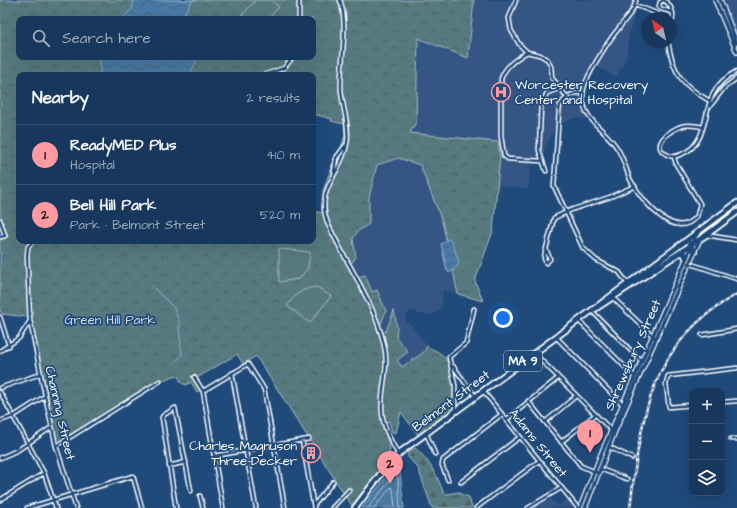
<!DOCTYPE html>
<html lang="en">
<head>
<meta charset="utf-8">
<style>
	:root { --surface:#17385c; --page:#244365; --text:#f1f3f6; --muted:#9eacbb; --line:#365272; --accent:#ff9aa2 }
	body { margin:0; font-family:"Architects Daughter",sans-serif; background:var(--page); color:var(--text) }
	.controls { position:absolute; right:12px; bottom:12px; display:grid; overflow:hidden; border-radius:8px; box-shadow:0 4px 16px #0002 }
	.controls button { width:36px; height:36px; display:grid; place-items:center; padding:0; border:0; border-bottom:1px solid var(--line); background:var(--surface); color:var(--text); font:20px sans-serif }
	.compass { position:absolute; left:641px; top:12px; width:36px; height:36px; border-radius:50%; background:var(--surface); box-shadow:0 4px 16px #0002; rotate:326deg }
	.you { position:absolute; left:503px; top:318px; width:14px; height:14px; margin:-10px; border:3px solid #fff; border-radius:50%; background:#1a73e8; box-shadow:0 0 0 6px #1a73e833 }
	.badge { display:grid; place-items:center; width:26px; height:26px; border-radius:50%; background:var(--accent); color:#111; font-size:13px; font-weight:700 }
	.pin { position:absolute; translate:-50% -33px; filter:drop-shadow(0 1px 2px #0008) }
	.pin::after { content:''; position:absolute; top:21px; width:14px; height:12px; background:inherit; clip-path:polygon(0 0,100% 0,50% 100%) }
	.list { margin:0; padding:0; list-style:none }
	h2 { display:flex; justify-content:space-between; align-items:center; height:52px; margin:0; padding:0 16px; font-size:17px }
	h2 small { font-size:13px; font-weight:400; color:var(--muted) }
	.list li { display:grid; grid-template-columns:26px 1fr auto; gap:12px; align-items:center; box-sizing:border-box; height:60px; padding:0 16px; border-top:1px solid var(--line) }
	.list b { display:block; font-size:15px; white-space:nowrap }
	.list p { margin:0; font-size:13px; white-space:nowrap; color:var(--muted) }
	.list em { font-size:13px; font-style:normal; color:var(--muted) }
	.icon { flex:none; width:22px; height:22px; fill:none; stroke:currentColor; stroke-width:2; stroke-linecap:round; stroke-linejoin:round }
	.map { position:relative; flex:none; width:737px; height:508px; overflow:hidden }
	.search { position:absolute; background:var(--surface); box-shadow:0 4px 16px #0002; left:16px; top:16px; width:300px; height:44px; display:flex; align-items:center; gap:10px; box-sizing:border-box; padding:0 14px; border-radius:8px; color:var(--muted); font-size:15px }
	.panel { position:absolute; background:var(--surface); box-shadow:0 4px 16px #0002; left:16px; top:72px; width:300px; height:172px; border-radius:8px }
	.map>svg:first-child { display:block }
	.built { fill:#345685 }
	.forest { fill:url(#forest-firs); stroke:#aabcbf }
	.park { fill:url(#park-crowns); stroke:#aabcbf; fill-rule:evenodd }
	.pitch { fill:#567a7f; stroke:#aabcbf }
	.water { fill:url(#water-waves); stroke:#92afca }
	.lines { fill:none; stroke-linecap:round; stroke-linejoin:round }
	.shore { stroke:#b7cadb; stroke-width:1 }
	.stream { stroke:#92afca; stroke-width:1 }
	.street-casing { stroke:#fff; stroke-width:5.5 }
	.secondary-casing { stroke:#fff; stroke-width:6 }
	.primary-casing { stroke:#fff; stroke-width:6 }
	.highway-casing { stroke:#fff; stroke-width:8 }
	.street { stroke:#1f4a7a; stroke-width:2.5 }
	.secondary { stroke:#1f4a7a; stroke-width:3.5 }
	.primary { stroke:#1f4a7a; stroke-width:3.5 }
	.highway { stroke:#1f4a7a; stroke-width:4.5 }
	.rail-casing { stroke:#fff; stroke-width:2.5 }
	.rail { stroke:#1f4a7a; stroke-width:1; stroke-dasharray:3; stroke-linecap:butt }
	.labels { text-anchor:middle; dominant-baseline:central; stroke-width:3.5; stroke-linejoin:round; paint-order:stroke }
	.shield { fill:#1f4a7a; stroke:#bcc9d7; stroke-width:1 }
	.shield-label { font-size:12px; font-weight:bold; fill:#fff }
	.poi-label { font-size:13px; fill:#fff; stroke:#1f4a7a; text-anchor:start }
	.park-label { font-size:13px; fill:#d5dedf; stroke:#1f4a7a }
	.street-label { font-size:13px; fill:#fff; stroke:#1f4a7a }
</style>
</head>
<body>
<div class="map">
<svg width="737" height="508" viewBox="0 0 737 508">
	<defs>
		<pattern id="forest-firs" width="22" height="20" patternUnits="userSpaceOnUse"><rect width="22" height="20" fill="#567a7f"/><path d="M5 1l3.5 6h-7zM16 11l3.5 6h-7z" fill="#506163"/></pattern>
		<pattern id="park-crowns" width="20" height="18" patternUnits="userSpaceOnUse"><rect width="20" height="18" fill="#567a7f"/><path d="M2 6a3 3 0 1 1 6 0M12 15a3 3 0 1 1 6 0" fill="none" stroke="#506163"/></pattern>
		<pattern id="water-waves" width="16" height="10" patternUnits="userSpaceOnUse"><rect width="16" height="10" fill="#4a7aa6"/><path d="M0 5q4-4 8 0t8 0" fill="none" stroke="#4b6379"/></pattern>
	</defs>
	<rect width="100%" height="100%" fill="#1f4a7a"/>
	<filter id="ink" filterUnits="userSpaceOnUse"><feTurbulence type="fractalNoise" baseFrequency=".025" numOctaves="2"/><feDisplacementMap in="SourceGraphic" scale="8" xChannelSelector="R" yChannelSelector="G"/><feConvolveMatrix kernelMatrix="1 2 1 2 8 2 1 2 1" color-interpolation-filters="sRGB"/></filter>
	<g filter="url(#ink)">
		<path class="built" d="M474,0H639L629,34L626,59L616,77L598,67L586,88V101L594,119L574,118L558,125L552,133L539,164H531L528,189L496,185L410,133L416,122L418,37L468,58Z
			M721,0H737V37L727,14Z
			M398,158L420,164L442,221L458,294L443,290L442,305L440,309L433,315L418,314L416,311L409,312L406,315V322L412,326L427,346L424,352L402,368L397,360L408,352L396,337L397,328L393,311L386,331L383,333L380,326L385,311L377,290L372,292L365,275L358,277L351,264L353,262V239L357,232L369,224V197L375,169L377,165Z
			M551,499L558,506L567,499L574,508H532Z"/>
		<path class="forest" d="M415,448C428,459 438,476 443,492L447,494L459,492L462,495L469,497L472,508H432L418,468L408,457V452Z"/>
		<path class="park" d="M0,0H474L468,58L418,38L416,122L410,133L498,142L500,155L493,231L475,281L483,301L458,294L442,221L420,165L398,158L377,165L369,197V224L357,232L353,239L356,257L351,264L358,277L365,275L372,292L377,290L386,311L380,326L383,333L386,331L394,310L397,328L396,337L408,352L397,360L402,367L424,352L427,346C433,350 441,352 445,358C453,367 456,400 451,410L419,436L401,412L396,433L392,432L389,421L382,423L390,448L389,456L352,506L256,356L243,364L237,354L197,378L203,389L197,392L191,382L186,385L182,383L177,375L160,381L56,446L30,321L27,317L2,314L0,310V240L8,237L0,213ZM19,19H313V57H19ZM19,75H313V114L332,119L331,121L344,124L345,135L341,148L333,162L323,191L322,213L313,211V241H19Z"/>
		<path class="pitch" d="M256,0H271L279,7L268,19H247L242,15Z
			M279,249L310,252L308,268L299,279L279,282Z
			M317,287L331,296L310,323L287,306C296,294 302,288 317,287Z"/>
		<path class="water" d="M134,0H197L192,1L185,12L188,19H122L132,9Z
			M101,57H198L190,75H100C101,69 99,64 101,57Z
			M448,239L451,240L459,262L457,267L449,273L447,271L441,244Z
			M396,469L400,472L404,508H362L390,472Z"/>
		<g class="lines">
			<path class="shore" d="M368,508L395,474L398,478L400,508
				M374,508L391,487L393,489L395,508"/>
			<path class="stream" d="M152,286L174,308L180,324L179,328L182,355L175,362"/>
			<g class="street-casing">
				<path id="street" d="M340,0C349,25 340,62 341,89C342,107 350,125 347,143C342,174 314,189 328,224C346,263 375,303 384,345C390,368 380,389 382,412C383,427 391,441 398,454
					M516,0L509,18L511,30L519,44L527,52L540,55L548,60L551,67L552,78L560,88
					M636,0C634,12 625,19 619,28C609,40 583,79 583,94C581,120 605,128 617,148C624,158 626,171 631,181C642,200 675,243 697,216L700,204L676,164L674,157
					M635,5L656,13L662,18
					M299,19V0
					M671,23C676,15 671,5 664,0L660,2L659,6L661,9L672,12
					M668,42C673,73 682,86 710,101
					M527,52C516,59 505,66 501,79V136L504,156L508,159L542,161
					M264,75L284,68L293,57
					M567,97L560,105L559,111L554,186L583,248L596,260L619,272L628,284
					M710,106L724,88L737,78
					M703,127C696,126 689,124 682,126C669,130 647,147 670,156C674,157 678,156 682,154C707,144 703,114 713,94C718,84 727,76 737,71
					M546,171L539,150L541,106L547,93L560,88L567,97L575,93H583
					M334,172L336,158L345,146
					M0,220L5,236L0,237
					M706,235L737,240
					M33,241L28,247L27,256L30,320L42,381L56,446L76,508
					M546,249L544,258L546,263L550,259L546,249L554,218L571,210L610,197L635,186
					M688,263L737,279
					M613,298L656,339
					M592,311L641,361
					M0,317L9,346
					M579,321L634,376
					M702,335L737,329
					M556,337L622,404
					M0,351L19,338L30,321
					M534,353L611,430
					M451,366H453L475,396
					M232,373L256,508
					M194,377L203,391L223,508
					M0,388L40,374
					M203,391L248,364L264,389L285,508
					M483,391L578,508
					M0,392L44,473L56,508
					M528,401L581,466L598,473
					M722,402L737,401
					M692,405L669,407L666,384L668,376L737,368
					M455,411V385L449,357L466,343L474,309
					M506,420L558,378
					M0,421L14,416L45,396
					M545,422L576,396
					M426,433L435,454
					M731,439H737
					M302,440L314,508
					M561,442L595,415
					M56,446L160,381
					M609,447L632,458
					M214,456L309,439
					M0,458L18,450L52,427
					M169,466L186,462
					M600,469L627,479
					M448,480L442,465L443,460L502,414
					M461,482L520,437
					M200,496L203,508
					M0,500L44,473
					M314,505L333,482
					M27,508L133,476L142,508
					M176,508L162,417L164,415L175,408L191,491
					M332,508L349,490
					M476,508L539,461
					M528,508L561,488"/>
			</g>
			<g class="secondary-casing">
				<path id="secondary" d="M715,0L737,52
					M720,0L737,43"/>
			</g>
			<g class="primary-casing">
				<path id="primary" d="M580,508L602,452L688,255L691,244L697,234
					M585,508L615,431L700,239"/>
			</g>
			<g class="highway-casing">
				<path id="highway" d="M690,243L694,252
					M679,253H684L686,258
					M595,309L706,235L737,212
					M355,508L386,467L402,451L737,203"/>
			</g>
			<use href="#street" class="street"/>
			<use href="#secondary" class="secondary"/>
			<use href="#primary" class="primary"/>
			<use href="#highway" class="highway"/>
			<g class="rail-casing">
				<path id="rail" d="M630,508C641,418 649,343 737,294"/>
			</g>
			<use href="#rail" class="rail"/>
		</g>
	</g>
	<defs>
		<g id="hospital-ring" transform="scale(1)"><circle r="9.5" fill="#1f4a7a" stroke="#ff9aa2" stroke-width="1.5"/><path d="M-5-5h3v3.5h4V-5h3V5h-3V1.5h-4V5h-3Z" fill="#ff9aa2"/></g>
		<g id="building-ring" transform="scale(1)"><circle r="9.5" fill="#1f4a7a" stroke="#ff9aa2" stroke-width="1.5"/><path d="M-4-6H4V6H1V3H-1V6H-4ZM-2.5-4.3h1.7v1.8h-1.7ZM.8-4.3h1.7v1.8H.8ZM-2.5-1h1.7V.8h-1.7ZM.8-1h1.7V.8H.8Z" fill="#ff9aa2"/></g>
	</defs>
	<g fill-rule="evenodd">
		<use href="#hospital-ring" x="501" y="92"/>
		<use href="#building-ring" x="311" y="453"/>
	</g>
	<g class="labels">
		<rect class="shield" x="504" y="351" width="38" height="20" rx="3"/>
		<g class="shield-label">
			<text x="523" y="361">MA 9</text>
		</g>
		<g class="poi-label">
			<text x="515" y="85">Worcester Recovery<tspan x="515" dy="15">Center and Hospital</tspan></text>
			<text x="297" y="446" text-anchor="end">Charles Magnuson<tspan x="297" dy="15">Three-Decker</tspan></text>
		</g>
		<g class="park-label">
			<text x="110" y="320">Green Hill Park</text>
		</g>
		<g class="street-label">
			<text transform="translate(633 355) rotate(-66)">Shrewsbury Street</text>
			<text transform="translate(451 401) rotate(-37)">Belmont Street</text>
			<text transform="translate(60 413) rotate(77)">Channing Street</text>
			<text transform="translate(538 443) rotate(51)">Adams Street</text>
		</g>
	</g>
</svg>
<div class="controls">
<button>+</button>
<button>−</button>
<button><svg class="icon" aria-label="layers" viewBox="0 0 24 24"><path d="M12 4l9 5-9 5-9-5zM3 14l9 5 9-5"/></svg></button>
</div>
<svg class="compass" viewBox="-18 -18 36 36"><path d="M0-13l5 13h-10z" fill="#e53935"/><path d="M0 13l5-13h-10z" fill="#9eacbb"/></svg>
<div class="you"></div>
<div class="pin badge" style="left:590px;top:453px">1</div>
<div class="pin badge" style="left:390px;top:484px">2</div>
<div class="search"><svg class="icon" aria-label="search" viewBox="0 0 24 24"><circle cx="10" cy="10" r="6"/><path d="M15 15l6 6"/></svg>Search here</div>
<section class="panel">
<h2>Nearby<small>2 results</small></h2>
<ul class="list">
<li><span class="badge">1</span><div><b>ReadyMED Plus</b><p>Hospital</p></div><em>410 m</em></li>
<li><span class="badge">2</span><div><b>Bell Hill Park</b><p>Park · Belmont Street</p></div><em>520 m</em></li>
</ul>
</section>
</div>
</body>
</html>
